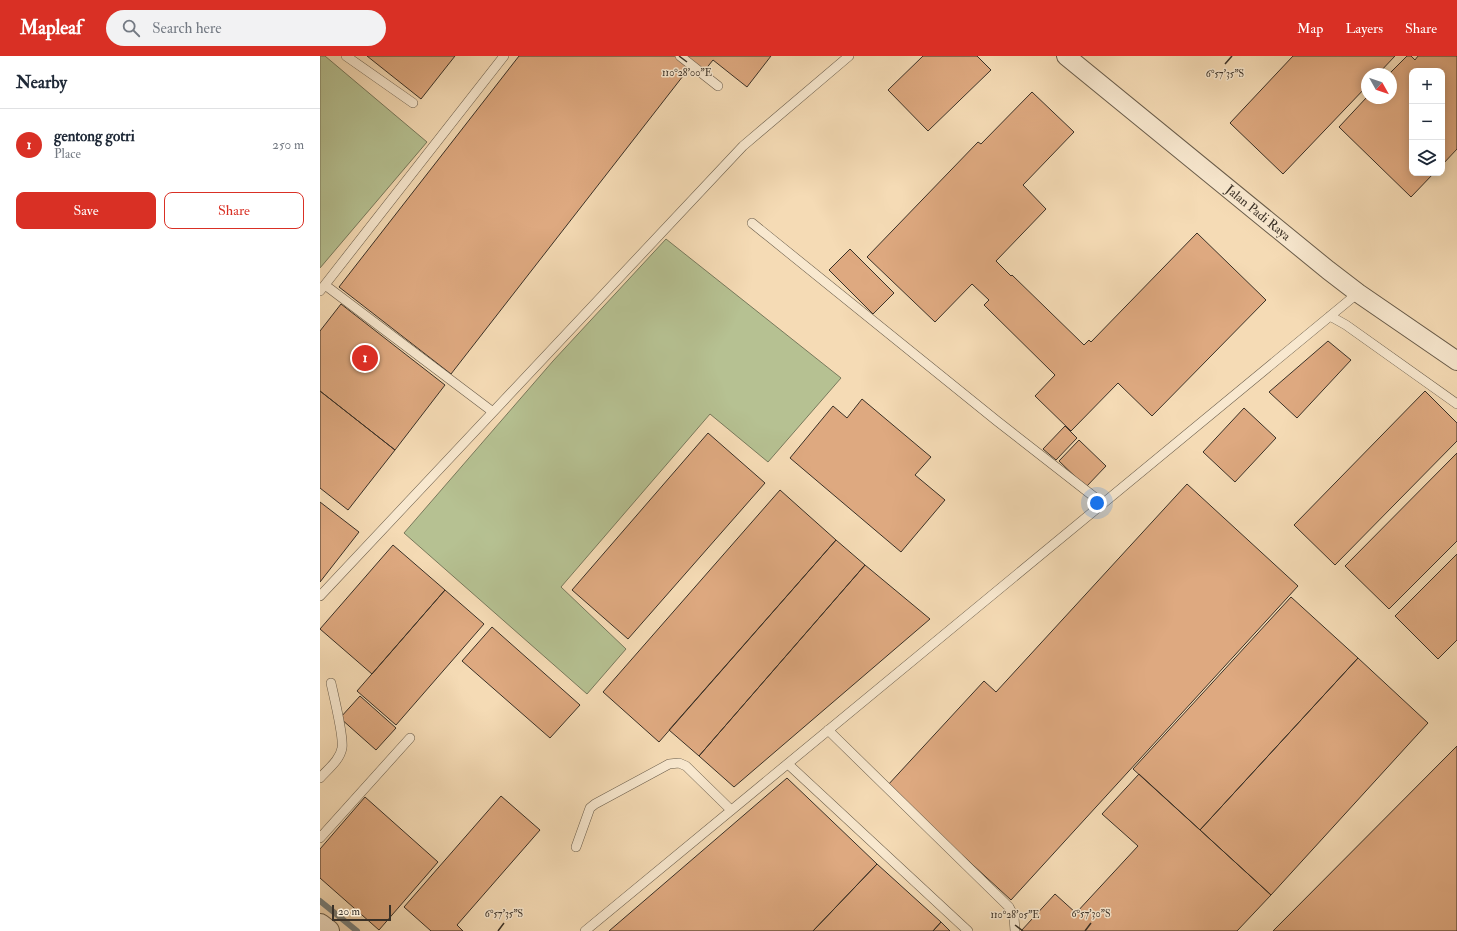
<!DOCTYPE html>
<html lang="en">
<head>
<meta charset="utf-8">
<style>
	:root { --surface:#fff; --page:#f2f2f3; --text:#1f2937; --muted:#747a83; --line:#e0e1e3; --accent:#d93025 }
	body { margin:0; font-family:"IM FELL Double Pica",serif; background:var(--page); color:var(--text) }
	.controls { position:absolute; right:12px; top:12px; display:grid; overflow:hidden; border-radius:8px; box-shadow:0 2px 10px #0003 }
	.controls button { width:36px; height:36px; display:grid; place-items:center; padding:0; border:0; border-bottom:1px solid var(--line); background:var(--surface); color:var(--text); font:20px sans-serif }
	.compass { position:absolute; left:1041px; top:12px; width:36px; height:36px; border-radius:50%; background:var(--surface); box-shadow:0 2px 10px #0003; rotate:130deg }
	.scale { position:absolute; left:12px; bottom:10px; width:59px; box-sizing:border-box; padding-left:4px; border:2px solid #3a3127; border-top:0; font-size:11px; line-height:14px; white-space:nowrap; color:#3a3127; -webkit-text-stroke:3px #f8e8cf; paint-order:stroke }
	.you { position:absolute; left:777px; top:447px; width:14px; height:14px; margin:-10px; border:3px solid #fff; border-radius:50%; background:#1a73e8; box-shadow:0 0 0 6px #1a73e833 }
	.badge { display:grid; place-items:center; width:26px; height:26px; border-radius:50%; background:var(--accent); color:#fff; font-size:13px; font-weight:700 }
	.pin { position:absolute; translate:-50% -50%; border:2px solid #fff; box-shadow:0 1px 4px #0006 }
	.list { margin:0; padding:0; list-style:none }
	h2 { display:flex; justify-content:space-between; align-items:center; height:52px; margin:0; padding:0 16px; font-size:17px }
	h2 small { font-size:13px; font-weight:400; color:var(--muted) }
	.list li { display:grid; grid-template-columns:26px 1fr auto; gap:12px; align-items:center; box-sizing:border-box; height:72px; padding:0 16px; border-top:1px solid var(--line) }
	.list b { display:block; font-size:15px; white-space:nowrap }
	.list p { margin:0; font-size:13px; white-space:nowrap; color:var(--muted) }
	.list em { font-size:13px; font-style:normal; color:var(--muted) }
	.actions { display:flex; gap:8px; padding:12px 16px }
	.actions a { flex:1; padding:9px 0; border:1px solid var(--accent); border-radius:8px; text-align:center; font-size:14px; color:var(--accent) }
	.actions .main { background:var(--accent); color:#fff }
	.icon { flex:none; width:22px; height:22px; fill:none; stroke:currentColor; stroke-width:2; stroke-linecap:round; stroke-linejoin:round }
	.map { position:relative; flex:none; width:1137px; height:875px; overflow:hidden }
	header { display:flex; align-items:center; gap:24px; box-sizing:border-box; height:56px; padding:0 20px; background:var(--accent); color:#fff }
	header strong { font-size:19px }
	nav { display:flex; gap:22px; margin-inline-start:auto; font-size:14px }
	.search { width:280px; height:36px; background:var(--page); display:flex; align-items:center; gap:10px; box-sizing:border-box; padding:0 14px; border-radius:22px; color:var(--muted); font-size:15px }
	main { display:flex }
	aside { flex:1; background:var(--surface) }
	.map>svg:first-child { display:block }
	.green { fill:#b6c192; stroke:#78795c }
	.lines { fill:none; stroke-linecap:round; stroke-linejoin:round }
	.stream { stroke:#78827f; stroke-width:6 }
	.building { fill:#dea980; stroke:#3a3127 }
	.service-casing { stroke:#695c4a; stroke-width:10 }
	.minor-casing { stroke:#695c4a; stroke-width:20 }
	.tertiary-casing { stroke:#695c4a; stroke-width:24 }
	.service { stroke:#f8e8cf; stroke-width:9 }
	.minor { stroke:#f8e8cf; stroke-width:18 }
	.tertiary { stroke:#f8e8cf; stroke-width:22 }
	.ticks { fill:none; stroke:#3a3127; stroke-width:1.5 }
	.labels { text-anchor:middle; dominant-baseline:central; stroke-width:3; stroke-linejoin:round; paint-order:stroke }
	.street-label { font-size:13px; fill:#3a3127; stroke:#f8e8cf }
	.ticks-label { font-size:10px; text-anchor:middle; fill:#3a3127; stroke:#f8e8cf; stroke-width:3; stroke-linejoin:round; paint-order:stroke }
</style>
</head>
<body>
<header>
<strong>Mapleaf</strong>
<div class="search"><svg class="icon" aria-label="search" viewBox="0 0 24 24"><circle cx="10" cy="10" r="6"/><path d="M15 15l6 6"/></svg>Search here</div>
<nav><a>Map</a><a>Layers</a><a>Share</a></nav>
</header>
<main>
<aside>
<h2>Nearby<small></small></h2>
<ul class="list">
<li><span class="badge">1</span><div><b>gentong gotri</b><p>Place</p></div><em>250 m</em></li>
</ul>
<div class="actions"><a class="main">Save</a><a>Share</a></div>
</aside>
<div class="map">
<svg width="1137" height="875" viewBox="0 0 1137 875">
	<rect width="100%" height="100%" fill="#f5dbb5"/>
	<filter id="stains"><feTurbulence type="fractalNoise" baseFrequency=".005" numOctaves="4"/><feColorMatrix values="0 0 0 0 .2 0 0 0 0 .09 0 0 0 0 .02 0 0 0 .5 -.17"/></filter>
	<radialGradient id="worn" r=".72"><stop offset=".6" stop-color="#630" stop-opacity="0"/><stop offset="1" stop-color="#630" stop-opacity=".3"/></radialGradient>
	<path class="green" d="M0,0H5L107,86L0,212Z
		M346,183L521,322L448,406L390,358L241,531L306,593L267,638L84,477L233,305Z"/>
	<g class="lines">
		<path class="stream" d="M0,845L37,875"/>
	</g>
	<path class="building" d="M47,0H135L101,43Z
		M199,0H451L427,31L393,4L381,19L370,11L131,318L19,231Z
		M603,0H657L671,14L608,75L568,34Z
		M973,0H1075L1058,18H1047V30L963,118L910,67Z
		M1087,0H1091L1095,4L1098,0H1137V93L1122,109V15H1092V117H1114L1091,141L1019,71L1047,41L1071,42V18H1069Z
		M712,36L754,76L703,129L726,153L676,205L691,220L692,219L764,289L769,284L771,286L877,177L946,244L832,360L798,327L751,375L715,340L735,319L664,249L669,244L652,228L615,266L547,201L658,86L661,88Z
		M530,193L574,237L553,258L509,214Z
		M21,248L125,329L75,394L0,335V275Z
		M1008,285L1031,304L977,362L949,336Z
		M0,335L75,394L28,454L0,432Z
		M1105,335L1137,367V385L1015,509L974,469Z
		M542,343L611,401L595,419L625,444L581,496L470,402L513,350L527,362Z
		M924,352L956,382L915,426L883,396Z
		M745,370L757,382L736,404L723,393Z
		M388,377L445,427L308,583L252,534Z
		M759,384L786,410L766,431L739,405Z
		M1137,397V485L1069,553L1025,510Z
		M867,428L978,530L691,844L567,730L664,625L676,636Z
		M460,434L516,484L339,686L283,636Z
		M0,446L39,476L0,526Z
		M516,484L545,509L379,700L349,674Z
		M73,489L125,534L52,618L0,573Z
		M1137,498V584L1118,603L1075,560Z
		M545,509L610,563L414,731L379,700Z
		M125,534L164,568L76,669L37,635Z
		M971,541L1038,602L880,774L813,713Z
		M172,571L260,649L230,682L142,605Z
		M1038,602L1108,667L951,839L880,774Z
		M40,640L76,672L56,694L20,662Z
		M1137,690V875H953Z
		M819,718L951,839L917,875H701L735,838L756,857L818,790L782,758Z
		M467,722L557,808L493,875H289Z
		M181,740L220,774L137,869L143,875H111L84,851Z
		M45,741L118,806L59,874L0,822V793Z
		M557,808L621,866L613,875H493Z
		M621,866L630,875H613Z"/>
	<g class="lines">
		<g class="service-casing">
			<path id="service" d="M26,0L93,47
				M360,0L398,30
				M432,167L677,365L782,447
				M5,229L173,356
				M0,235L184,0
				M1010,260L1026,269L1137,348
				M0,540L423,90L529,0
				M508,674L689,851L694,861L695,875
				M468,708L648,875
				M0,722C8,713 20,704 22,692C24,681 14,641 11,627
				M0,782L90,682
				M256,791L270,752L275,748L349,708L359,707L366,710L411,754
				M265,875L1038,237"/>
		</g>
		<g class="minor-casing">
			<g id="minor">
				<path id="s1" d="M746,0L1008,214L1038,237L1137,305"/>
			</g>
		</g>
		<g class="tertiary-casing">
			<path id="tertiary" d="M0,869L8,875"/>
		</g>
		<use href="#service" class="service"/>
		<use href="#minor" class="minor"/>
		<use href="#tertiary" class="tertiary"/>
	</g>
	<path class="ticks" d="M359,0L367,6M905,8L912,0M695,869L703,875M178,875L184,867M765,875L771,867"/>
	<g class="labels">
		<g class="street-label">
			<text stroke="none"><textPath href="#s1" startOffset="248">Jalan Padi Raya</textPath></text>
		</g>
	</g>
	<g class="ticks-label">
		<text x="367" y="20">110°28'00"E</text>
		<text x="905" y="21">6°57'35"S</text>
		<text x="184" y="861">6°57'35"S</text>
		<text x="771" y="861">6°57'30"S</text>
		<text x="695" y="862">110°28'05"E</text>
	</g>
	<rect width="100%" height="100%" filter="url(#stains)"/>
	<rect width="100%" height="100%" fill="url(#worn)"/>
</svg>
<div class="controls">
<button>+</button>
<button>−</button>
<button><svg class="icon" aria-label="layers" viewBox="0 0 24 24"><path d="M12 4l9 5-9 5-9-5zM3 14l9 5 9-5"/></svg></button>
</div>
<svg class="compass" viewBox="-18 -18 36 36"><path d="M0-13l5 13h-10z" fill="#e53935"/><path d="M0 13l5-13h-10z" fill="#747a83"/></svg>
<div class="scale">20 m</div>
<div class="you"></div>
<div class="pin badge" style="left:45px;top:302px">1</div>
</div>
</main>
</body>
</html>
